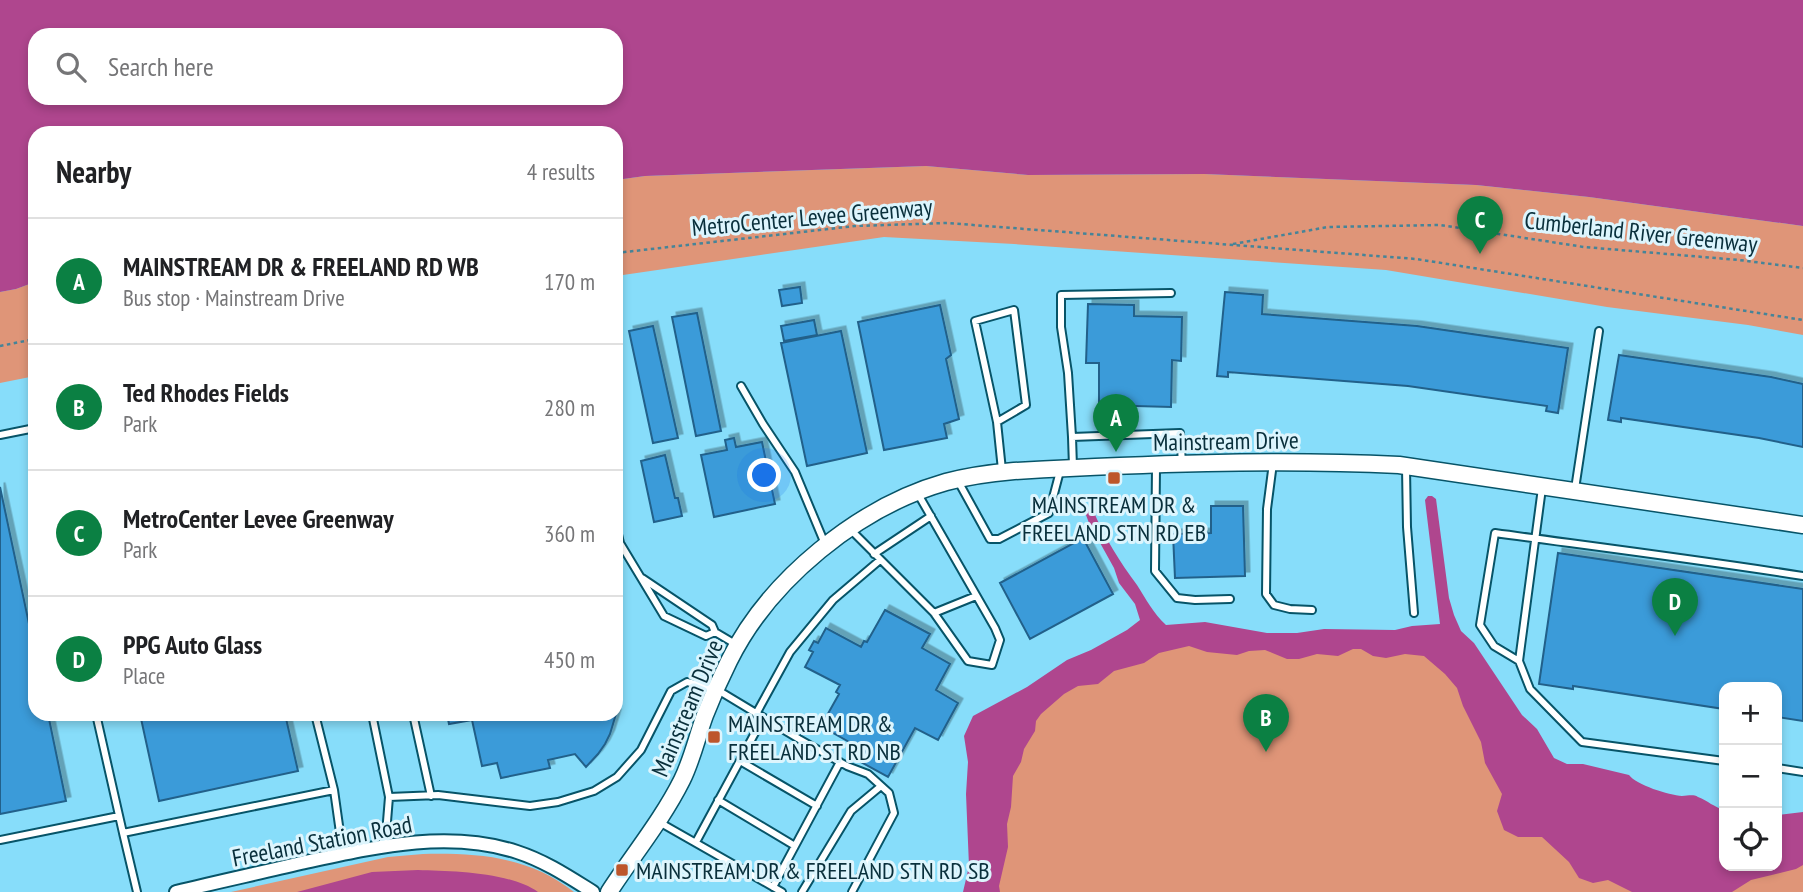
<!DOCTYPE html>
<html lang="en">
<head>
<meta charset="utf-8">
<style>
	:root { --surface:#fff; --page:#f6f6f6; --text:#202124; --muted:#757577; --line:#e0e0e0; --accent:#0b8043 }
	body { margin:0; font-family:"PT Sans Narrow",sans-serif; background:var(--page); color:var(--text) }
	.controls { position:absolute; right:21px; bottom:21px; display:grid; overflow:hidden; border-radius:14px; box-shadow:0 4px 10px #0003 }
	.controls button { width:63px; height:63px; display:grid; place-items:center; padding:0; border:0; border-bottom:2px solid var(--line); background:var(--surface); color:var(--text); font:35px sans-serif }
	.you { position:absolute; left:765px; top:476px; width:24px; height:24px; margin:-18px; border:5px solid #fff; border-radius:50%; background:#1a73e8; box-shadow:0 0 0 10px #1a73e833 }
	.badge { display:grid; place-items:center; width:46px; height:46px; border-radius:50%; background:var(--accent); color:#fff; font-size:23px; font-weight:700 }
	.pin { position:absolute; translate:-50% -58px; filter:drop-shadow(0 2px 4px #0008) }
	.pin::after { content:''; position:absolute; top:37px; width:24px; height:21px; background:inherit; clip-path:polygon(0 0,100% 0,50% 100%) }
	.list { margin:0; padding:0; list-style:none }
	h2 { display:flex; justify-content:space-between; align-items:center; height:91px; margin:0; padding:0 28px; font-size:30px }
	h2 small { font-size:23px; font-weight:400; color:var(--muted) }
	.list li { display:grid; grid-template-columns:46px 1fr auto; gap:21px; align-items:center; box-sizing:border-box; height:126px; padding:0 28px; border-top:2px solid var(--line) }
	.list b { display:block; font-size:26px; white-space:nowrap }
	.list p { margin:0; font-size:23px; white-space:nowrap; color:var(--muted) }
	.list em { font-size:23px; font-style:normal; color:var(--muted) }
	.icon { flex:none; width:38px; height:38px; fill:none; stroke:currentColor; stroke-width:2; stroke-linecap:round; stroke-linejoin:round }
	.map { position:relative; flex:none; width:1803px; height:892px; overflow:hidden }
	.search { position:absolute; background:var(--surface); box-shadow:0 4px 10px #0003; left:28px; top:28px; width:595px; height:77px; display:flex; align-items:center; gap:18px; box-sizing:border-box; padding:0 24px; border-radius:21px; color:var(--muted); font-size:26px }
	.panel { position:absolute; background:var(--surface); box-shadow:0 4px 10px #0003; left:28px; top:126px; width:595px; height:595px; border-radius:21px }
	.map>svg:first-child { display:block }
	.green { fill:#df9578 }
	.water { fill:#af468e; fill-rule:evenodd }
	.building { fill:#3b9bd9; stroke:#21618a; stroke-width:2; filter:url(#shadow) }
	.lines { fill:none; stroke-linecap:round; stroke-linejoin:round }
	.service-casing { stroke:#075468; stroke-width:10 }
	.minor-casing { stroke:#075468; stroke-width:16 }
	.tertiary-casing { stroke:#075468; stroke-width:19 }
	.path { stroke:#468498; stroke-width:2.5; stroke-dasharray:3.5 3.5; stroke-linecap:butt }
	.service { stroke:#fff; stroke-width:6 }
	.minor { stroke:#fff; stroke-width:12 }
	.tertiary { stroke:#fff; stroke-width:16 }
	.poi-dot { fill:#bd562b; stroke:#ddf5fd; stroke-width:2.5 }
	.labels { text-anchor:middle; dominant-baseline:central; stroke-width:6; stroke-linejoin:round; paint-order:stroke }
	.street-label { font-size:24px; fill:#092f3b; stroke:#ddf5fd }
	.poi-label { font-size:24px; fill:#092f3b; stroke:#ddf5fd; text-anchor:start }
</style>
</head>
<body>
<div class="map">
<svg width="1803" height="892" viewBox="0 0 1803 892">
	<defs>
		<filter id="shadow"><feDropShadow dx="4.5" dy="-4.5" stdDeviation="0" flood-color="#0004"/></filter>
	</defs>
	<rect width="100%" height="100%" fill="#87ddfa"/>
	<path class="green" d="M926,166L1028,175L1204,174L1476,185L1589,197L1803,226V335L1748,325L1607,307L1386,270L1014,244L884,237L616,276V180L645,176Z
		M35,282V376L0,383V292L16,289Z
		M1131,642L1449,647L1567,773L1724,866H1777L1803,824V892H971L985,731Z
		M423,854C477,853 529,856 574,892H231L388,857Z"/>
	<path class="water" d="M0,0H1803V226L1589,197L1476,185L1204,174L1028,175L926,166L645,176L616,180V133H35V282L16,289L0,292ZM35,35H616V98H35Z
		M1428,496H1432L1436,499L1449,598L1454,615L1461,631L1474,643L1522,715L1537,729L1554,758L1567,764H1583L1629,775C1636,785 1669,795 1682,796C1688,796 1693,794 1698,797C1708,801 1714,807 1724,810V866H1777V815L1803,812V865L1796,869L1751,880L1732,892H1632L1608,880L1593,883L1579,878L1569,862L1542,837H1518L1504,830L1497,811L1502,794L1485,763L1481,742L1463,706L1457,688L1445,674L1424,656L1405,654L1386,658L1373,656L1361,649H1353L1338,656L1317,654L1299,659H1287L1265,650L1249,651L1237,655L1207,652L1189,646L1159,653L1144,663L1114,671L1098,684L1078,686L1064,694L1041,714L1036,721L1035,731L1024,749L1021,762L1013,776L1011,807L1007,824L1008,847L999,886L1000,892H963L969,866L966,794L968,762L964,736L973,716L1027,687L1067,660L1091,650L1127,630L1140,620L1135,604L1119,583L1114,568L1089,523L1083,507L1093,510C1104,537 1120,562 1137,585C1146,599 1153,613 1166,625L1205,622L1267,633H1297L1324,629L1395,630L1412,626L1440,624L1425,500Z
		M418,870C452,871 510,872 538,892H297L372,872Z"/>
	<path class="building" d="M800,287L802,303L782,306L779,290Z
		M1225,292L1263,295L1262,314L1417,326L1568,348L1558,413L1546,411L1547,406L1408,386L1228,372V377L1217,376Z
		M1088,304L1134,305V316L1182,317L1181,361L1172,360L1171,407L1099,405V363H1086Z
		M940,305L951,355L946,359L959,419L944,424L947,438L884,450L858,322Z
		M697,313L721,431L696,436L672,317Z
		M814,320L817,335L784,341L781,326Z
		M653,326L678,438L653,443L629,331Z
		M841,331L867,453L807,466L781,343Z
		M1619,355L1771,377L1803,384V447L1759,438L1621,418V422L1608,420Z
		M734,438L736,447L762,442L775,504L714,517L701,455L727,450L725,440Z
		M665,455L675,498H678L682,516L654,522L641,461Z
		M0,487L35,652V714H48L66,801L0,814Z
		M1211,506H1243L1245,576L1175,578L1173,534L1211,533Z
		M1083,538L1113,594L1030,639L1000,583Z
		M1558,553L1803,589V721L1777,717V687H1724V709L1573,686V689L1539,684Z
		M885,610L930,634L922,648L950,664L936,690L958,703L938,740L915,728L888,777L859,761L865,751L821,726L839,694L836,692L840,685L805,667L813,652L809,650L814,641L818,643L826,628L861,647L864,641L867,642Z
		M140,714H285L298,771L159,801Z
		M447,714H616L610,734L605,744L598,754L586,767L575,754L548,760L550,768L501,778L497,763L482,766L472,720L449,724Z"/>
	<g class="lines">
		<g class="service-casing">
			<path id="service" d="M741,386L763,424L795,472L825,544
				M997,422L975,321L1014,310L1026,405L997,422L1002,470
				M0,435L35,428
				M1072,437L1068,373L1061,327V295L1171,293
				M1273,463L1267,509L1266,594L1274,605L1290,609L1312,610
				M1073,467L1072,437L1180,433L1182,463
				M1156,467L1155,571L1177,598L1195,600L1230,599
				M1406,468L1407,527L1414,613
				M958,481L990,539H999L1049,513L1060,471
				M1542,488L1519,661L1494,646L1480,625L1495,533C1598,547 1701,560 1803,576
				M1575,489L1599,331
				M616,526L620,543L664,616L706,636L715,632L712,625L642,578
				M851,530L934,613L968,661L992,665L1000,640L995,628L918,494
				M874,554L931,516
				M934,613L976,596
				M715,632L737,645
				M1519,661L1530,689L1582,742L1724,761
				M96,714L123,833
				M372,714L389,797
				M413,714L431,796
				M756,714L790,652L833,600L880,560
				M740,761L817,806
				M1777,768L1803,772
				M334,790L343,854
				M718,800L795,846
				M659,822L782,892
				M0,840L119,816
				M696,842L763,718
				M385,846L389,797L438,795L530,806L558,802L594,791L617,777L641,750L671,691L687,682L716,689L799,739L847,766L868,774L889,793L894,813L852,892
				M773,887L840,762
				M137,892L123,833L334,790L315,714
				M802,892L851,811L881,786"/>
		</g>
		<g class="minor-casing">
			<path id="minor" d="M176,892C217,882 259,873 301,863C371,848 446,829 517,852C545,861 569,877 593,892"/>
		</g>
		<g class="tertiary-casing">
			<path id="tertiary" d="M609,892C633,855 662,820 682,780C692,760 697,737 705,715C712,697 720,679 729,661C769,580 858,507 946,482C968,476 991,473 1014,471C1142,464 1271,459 1399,465L1803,525"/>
		</g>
		<path class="path" d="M1233,244L1328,227L1440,225L1584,247L1739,260L1803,268
			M616,253L855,226L947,223L1416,259L1803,320
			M0,346L35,339"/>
		<use href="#service" class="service"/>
		<use href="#minor" class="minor"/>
		<use href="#tertiary" class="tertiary"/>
	</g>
	<g class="poi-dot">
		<rect x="1107" y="471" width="14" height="14" rx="3.5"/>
		<rect x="707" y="730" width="14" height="14" rx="3.5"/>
		<rect x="615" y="863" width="14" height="14" rx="3.5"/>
	</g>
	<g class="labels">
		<g class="street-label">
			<text transform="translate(812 217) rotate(-5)">MetroCenter Levee Greenway</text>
			<text transform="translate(1641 232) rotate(6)">Cumberland River Greenway</text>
			<text transform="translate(1226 441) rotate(-1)">Mainstream Drive</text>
			<text transform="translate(687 708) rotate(-67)">Mainstream Drive</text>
			<text transform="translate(322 841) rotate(-11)">Freeland Station Road</text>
		</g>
		<g class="poi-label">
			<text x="1114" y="504" text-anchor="middle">MAINSTREAM DR &amp;<tspan x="1114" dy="28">FREELAND STN RD EB</tspan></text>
			<text x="728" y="723">MAINSTREAM DR &amp;<tspan x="728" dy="28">FREELAND ST RD NB</tspan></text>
			<text x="636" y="870">MAINSTREAM DR &amp; FREELAND STN RD SB</text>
		</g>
	</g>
</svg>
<div class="controls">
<button>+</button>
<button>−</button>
<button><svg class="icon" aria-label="locate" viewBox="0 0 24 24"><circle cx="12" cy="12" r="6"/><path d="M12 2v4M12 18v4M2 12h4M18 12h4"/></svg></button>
</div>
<div class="you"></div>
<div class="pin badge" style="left:1116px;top:452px">A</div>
<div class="pin badge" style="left:1266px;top:752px">B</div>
<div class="pin badge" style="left:1480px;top:254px">C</div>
<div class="pin badge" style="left:1675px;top:636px">D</div>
<div class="search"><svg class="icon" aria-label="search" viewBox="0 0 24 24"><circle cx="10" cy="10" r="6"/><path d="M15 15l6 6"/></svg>Search here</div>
<section class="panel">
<h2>Nearby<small>4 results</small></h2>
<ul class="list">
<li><span class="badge">A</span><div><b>MAINSTREAM DR &amp; FREELAND RD WB</b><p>Bus stop · Mainstream Drive</p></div><em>170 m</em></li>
<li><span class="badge">B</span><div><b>Ted Rhodes Fields</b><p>Park</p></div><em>280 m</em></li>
<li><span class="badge">C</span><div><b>MetroCenter Levee Greenway</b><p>Park</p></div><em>360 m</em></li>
<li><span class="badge">D</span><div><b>PPG Auto Glass</b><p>Place</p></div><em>450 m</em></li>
</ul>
</section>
</div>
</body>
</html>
